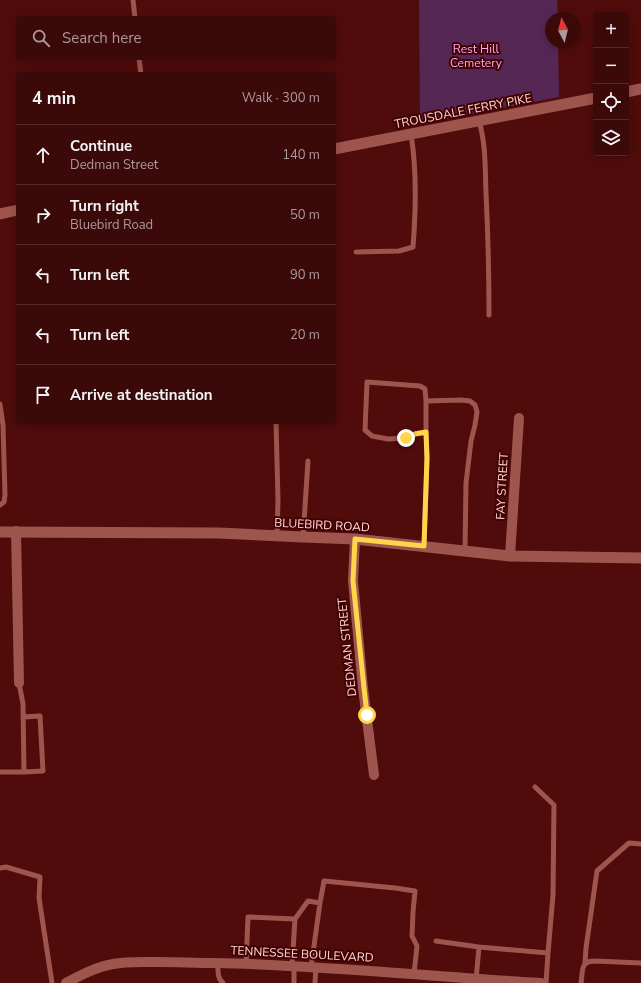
<!DOCTYPE html>
<html lang="en">
<head>
<meta charset="utf-8">
<style>
	:root { --surface:#3b0908; --page:#461716; --text:#f1f3f6; --muted:#ac9a9c; --line:#542a29 }
	body { margin:0; font-family:"Nunito Sans",sans-serif; background:var(--page); color:var(--text) }
	.controls { position:absolute; right:12px; top:12px; display:grid; overflow:hidden; border-radius:4px; box-shadow:0 2px 10px #0003 }
	.controls button { width:36px; height:36px; display:grid; place-items:center; padding:0; border:0; border-bottom:1px solid var(--line); background:var(--surface); color:var(--text); font:20px sans-serif }
	.compass { position:absolute; left:545px; top:12px; width:36px; height:36px; border-radius:50%; background:var(--surface); box-shadow:0 2px 10px #0003; rotate:353deg }
	.stop { position:absolute; width:12px; height:12px; margin:-9px; border:3px solid #ffd54a; border-radius:50%; background:#fff }
	.stop.end { background:#ffd54a; border-color:#fff; box-shadow:0 1px 4px #0008 }
	.list { margin:0; padding:0; list-style:none }
	h2 { display:flex; justify-content:space-between; align-items:center; height:52px; margin:0; padding:0 16px; font-size:17px }
	h2 small { font-size:13px; font-weight:400; color:var(--muted) }
	.list li { display:grid; grid-template-columns:26px 1fr auto; gap:12px; align-items:center; box-sizing:border-box; height:60px; padding:0 16px; border-top:1px solid var(--line) }
	.list b { display:block; font-size:15px; white-space:nowrap }
	.list p { margin:0; font-size:13px; white-space:nowrap; color:var(--muted) }
	.list em { font-size:13px; font-style:normal; color:var(--muted) }
	.icon { flex:none; width:22px; height:22px; fill:none; stroke:currentColor; stroke-width:2; stroke-linecap:round; stroke-linejoin:round }
	.map { position:relative; flex:none; width:641px; height:983px; overflow:hidden }
	.search { position:absolute; background:var(--surface); box-shadow:0 2px 10px #0003; left:16px; top:16px; width:320px; height:44px; display:flex; align-items:center; gap:10px; box-sizing:border-box; padding:0 14px; border-radius:4px; color:var(--muted); font-size:15px }
	.panel { position:absolute; background:var(--surface); box-shadow:0 2px 10px #0003; left:16px; top:72px; width:320px; height:352px; border-radius:4px }
	.map>svg:first-child { display:block }
	.green { fill:#552755 }
	.lines { fill:none; stroke-linecap:round; stroke-linejoin:round }
	.service { stroke:#9e554e; stroke-width:5 }
	.minor { stroke:#9e554e; stroke-width:10 }
	.tertiary { stroke:#9e554e; stroke-width:11 }
	.secondary { stroke:#9e554e; stroke-width:11 }
	.route { stroke:#ffd54a; stroke-width:5 }
	.labels { text-anchor:middle; dominant-baseline:central; stroke-width:4; stroke-linejoin:round; paint-order:stroke }
	.park-label { font-size:12px; fill:#f5a9f3; stroke:#430002 }
	.street-label { font-size:12px; fill:#ffdcd8; stroke:#430002 }
</style>
</head>
<body>
<div class="map">
<svg width="641" height="983" viewBox="0 0 641 983">
	<rect width="100%" height="100%" fill="#4f0c0b"/>
	<path class="green" d="M419,0H557L558,18H551V42H558L559,97L420,124Z"/>
	<g class="lines">
		<path class="service" d="M133,0L135,18
			M139,58L141,74
			M479,121C486,144 485,169 486,193C488,234 489,275 489,315
			M356,252L399,251L413,247C416,209 417,171 411,134
			M426,401L461,400L470,401L475,405L477,412L475,425L471,441L466,483L465,551
			M0,404L3,425L5,495L4,502L0,505
			M276,422L278,500L277,536
			M303,537L308,461
			M424,546L427,458L426,432V401L425,389L420,386L367,382L365,430L372,436L388,439L406,438L415,434L426,432
			M23,717L40,716L43,771L24,772
			M0,772H24L23,704L19,683
			M535,787L554,805L553,895L548,953
			M0,868L6,867L40,877L39,898L52,983
			M295,919L308,901L320,903L324,881L395,888L415,891L413,912L412,936L417,946L414,974
			M436,941L479,947
			M218,963C218,971 217,978 223,983
			M585,963L586,948L597,871L629,843L641,844
			M246,964L248,917L295,919L292,966
			M311,967L320,903
			M476,980L479,947L548,953L546,983
			M294,983V966
			M315,983L316,967
			M581,983C583,971 580,961 595,961L641,963"/>
		<path class="minor" d="M16,531L19,683
			M355,539L353,581L363,688L374,775
			M510,556L519,418
			M66,983C81,975 96,967 113,964C127,961 143,962 158,962C177,962 196,963 215,963C324,965 432,977 541,983"/>
		<path class="tertiary" d="M0,532L219,533L303,537L355,539L510,556L641,558"/>
		<path class="secondary" d="M626,92L641,89
			M334,149L596,98
			M0,214L18,210"/>
	</g>
	<g class="lines">
		<path class="route" d="M367,715L364,688L353,581L355,539L424,546L427,458L426,432L415,434L406,438"/>
	</g>
	<g class="labels">
		<g class="park-label">
			<text x="476" y="49">Rest Hill<tspan x="476" dy="14">Cemetery</tspan></text>
		</g>
		<g class="street-label">
			<text transform="translate(463 111) rotate(-11)">TROUSDALE FERRY PIKE</text>
			<text transform="translate(502 486) rotate(-87)">FAY STREET</text>
			<text transform="translate(322 525) rotate(3)">BLUEBIRD ROAD</text>
			<text transform="translate(347 647) rotate(-96)">DEDMAN STREET</text>
			<text transform="translate(302 954) rotate(3)">TENNESSEE BOULEVARD</text>
		</g>
	</g>
</svg>
<div class="controls">
<button>+</button>
<button>−</button>
<button><svg class="icon" aria-label="locate" viewBox="0 0 24 24"><circle cx="12" cy="12" r="6"/><path d="M12 2v4M12 18v4M2 12h4M18 12h4"/></svg></button>
<button><svg class="icon" aria-label="layers" viewBox="0 0 24 24"><path d="M12 4l9 5-9 5-9-5zM3 14l9 5 9-5"/></svg></button>
</div>
<svg class="compass" viewBox="-18 -18 36 36"><path d="M0-13l5 13h-10z" fill="#e53935"/><path d="M0 13l5-13h-10z" fill="#ac9a9c"/></svg>
<div class="stop" style="left:367px;top:715px"></div>
<div class="stop end" style="left:406px;top:438px"></div>
<div class="search"><svg class="icon" aria-label="search" viewBox="0 0 24 24"><circle cx="10" cy="10" r="6"/><path d="M15 15l6 6"/></svg>Search here</div>
<section class="panel">
<h2>4 min<small>Walk · 300 m</small></h2>
<ul class="list">
<li><svg class="icon" aria-label="ahead" viewBox="0 0 24 24"><path d="M12 20V5M6 11l6-6 6 6"/></svg><div><b>Continue</b><p>Dedman Street</p></div><em>140 m</em></li>
<li><svg class="icon" aria-label="right" viewBox="0 0 24 24"><path d="M7 20v-9h11M14 6l5 5-5 5"/></svg><div><b>Turn right</b><p>Bluebird Road</p></div><em>50 m</em></li>
<li><svg class="icon" aria-label="left" viewBox="0 0 24 24"><path d="M17 20v-9H6M10 6l-5 5 5 5"/></svg><div><b>Turn left</b></div><em>90 m</em></li>
<li><svg class="icon" aria-label="left" viewBox="0 0 24 24"><path d="M17 20v-9H6M10 6l-5 5 5 5"/></svg><div><b>Turn left</b></div><em>20 m</em></li>
<li><svg class="icon" aria-label="arrive" viewBox="0 0 24 24"><path d="M6 21V4h12l-3 4 3 4H6"/></svg><div><b>Arrive at destination</b></div></li>
</ul>
</section>
</div>
</body>
</html>
